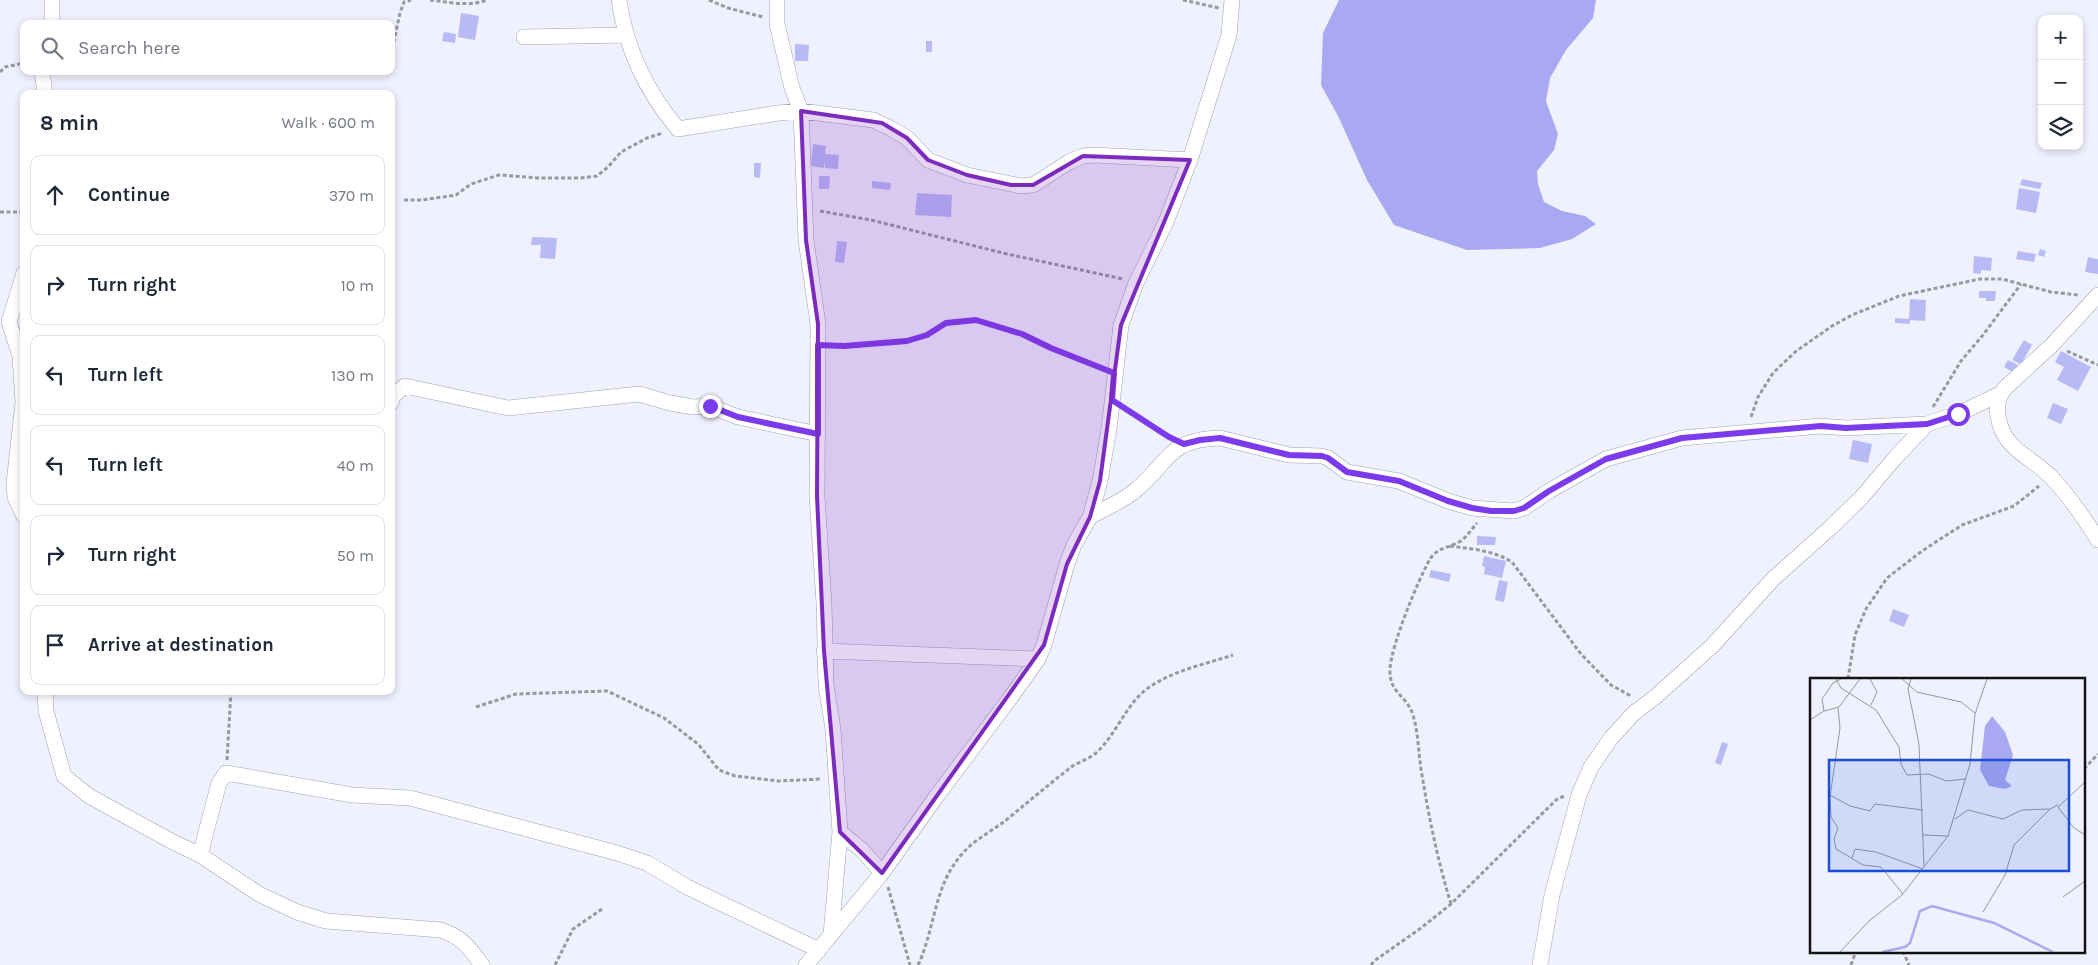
<!DOCTYPE html>
<html lang="en">
<head>
<meta charset="utf-8">
<style>
	:root { --surface:#fff; --page:#f2f2f3; --text:#1f2937; --muted:#747a83; --line:#e0e1e3 }
	body { margin:0; font-family:Karla,sans-serif; background:var(--page); color:var(--text) }
	.controls { position:absolute; right:15px; top:15px; display:grid; overflow:hidden; border-radius:10px; box-shadow:0 2px 8px #0003 }
	.controls button { width:45px; height:45px; display:grid; place-items:center; padding:0; border:0; border-bottom:1px solid var(--line); background:var(--surface); color:var(--text); font:25px sans-serif }
	.stop { position:absolute; width:15px; height:15px; margin:-11px; border:4px solid #7c3aed; border-radius:50%; background:#fff }
	.stop.end { background:#7c3aed; border-color:#fff; box-shadow:0 1px 5px #0008 }
	.list { margin:0; padding:0; list-style:none }
	h2 { display:flex; justify-content:space-between; align-items:center; height:65px; margin:0; padding:0 20px; font-size:21px }
	h2 small { font-size:16px; font-weight:400; color:var(--muted) }
	.list li { display:grid; grid-template-columns:32px 1fr auto; gap:15px; align-items:center; box-sizing:border-box; height:80px; margin:0 10px 10px; padding:0 10px; border:1px solid var(--line); border-radius:10px }
	.list b { display:block; font-size:19px; white-space:nowrap }
	.list em { font-size:16px; font-style:normal; color:var(--muted) }
	.icon { flex:none; width:28px; height:28px; fill:none; stroke:currentColor; stroke-width:2; stroke-linecap:round; stroke-linejoin:round }
	.map { position:relative; flex:none; width:2098px; height:965px; overflow:hidden }
	.search { position:absolute; background:var(--surface); box-shadow:0 2px 8px #0003; left:20px; top:20px; width:375px; height:55px; display:flex; align-items:center; gap:12px; box-sizing:border-box; padding:0 18px; border-radius:10px; color:var(--muted); font-size:19px }
	.panel { position:absolute; background:var(--surface); box-shadow:0 2px 8px #0003; left:20px; top:90px; width:375px; height:605px; border-radius:10px }
	.map>svg:first-child { display:block }
	.water { fill:#a8a9f2 }
	.building { fill:#b8baf5 }
	.lines { fill:none; stroke-linecap:round; stroke-linejoin:round }
	.street-casing { stroke:#a0a1b0; stroke-width:16 }
	.path { stroke:#9898a2; stroke-width:3; stroke-dasharray:4 2.5; stroke-linecap:butt }
	.street { stroke:#fff; stroke-width:15 }
	.route { stroke:#7c3aed; stroke-width:6 }
	.marked { fill:#7b2cbf; fill-opacity:0.2; stroke:#7b2cbf; stroke-width:4; stroke-linejoin:round }
	.inset-river { fill:none; stroke:#a8a9f2; stroke-width:2.5 }
	.inset-road { fill:none; stroke:#9797a1; stroke-width:1 }
	.view { fill:#1d4ed8; fill-opacity:0.15; stroke:#1d4ed8; stroke-width:2.5 }
	.inset-edge { fill:none; stroke:#111116; stroke-width:2.5 }
</style>
</head>
<body>
<div class="map">
<svg width="2098" height="965" viewBox="0 0 2098 965">
	<rect width="100%" height="100%" fill="#f0f1fe"/>
	<path class="water" d="M1339,0H1596L1593,18L1566,50L1550,78L1546,101L1558,134L1554,150L1537,171L1538,184L1544,202L1562,211L1585,216L1596,224L1572,239L1540,248L1467,250L1394,225L1367,180L1338,116L1321,85L1323,33Z"/>
	<path class="building" d="M461,13L479,16L475,40L458,37Z
		M444,32L456,34L455,43L442,41Z
		M926,41H932V52H926Z
		M795,44L809,45L808,61H795Z
		M813,144L826,146L825,154L839,155L838,169L825,168V159L824,168L811,166Z
		M754,163H761L760,178L754,177Z
		M819,176H830L829,189H819Z
		M2022,179L2042,183L2040,189L2020,185Z
		M872,181L891,183L890,190L872,188Z
		M2019,188L2040,192L2036,213L2016,209Z
		M917,193L952,195L951,217L915,215Z
		M532,237L557,238L555,259L540,258L541,245H531Z
		M837,241L847,242L844,263L835,262Z
		M2040,249L2046,251L2044,257L2038,255Z
		M2018,251L2036,254L2034,262L2016,259Z
		M1974,256L1992,258L1991,271L1981,270V274L1973,273Z
		M2088,257L2098,259V274L2085,272Z
		M1979,291H1996L1995,301H1986V298H1979Z
		M1910,299L1926,300L1925,321L1910,320V324L1895,323V318L1909,319Z
		M2024,340L2032,345L2021,364L2012,360Z
		M2061,351L2091,367L2078,391L2057,380L2064,367L2055,362Z
		M2008,360L2018,365L2014,373L2004,367Z
		M2053,403L2068,409L2061,424L2047,418Z
		M1853,440L1872,444L1868,463L1849,459Z
		M1477,536L1496,537L1495,545H1477Z
		M1484,556L1506,561L1502,578L1484,574L1485,567L1482,566Z
		M1431,570L1451,574L1449,582L1429,577Z
		M1499,580L1508,582L1504,602L1495,600Z
		M1893,609L1909,615L1904,627L1889,621Z
		M1722,742L1728,744L1721,765L1715,763Z"/>
	<g class="lines">
		<g class="street-casing">
			<path id="street" d="M52,0V24
				M619,0C626,49 646,91 678,129L778,113L801,111L873,120L892,129L907,138L928,160L967,175L1021,186L1033,185L1069,162L1083,156L1093,155L1190,160
				M777,0V24L792,88L801,111L806,240L818,324L817,496L824,603L826,685L833,729L840,832L831,935
				M524,37L625,35
				M42,71L45,94
				M24,273L9,322L20,356L23,403L14,483L15,497L24,516
				M2098,295L2052,345L2005,388C1999,396 1996,405 1998,416C2003,450 2031,456 2052,478C2070,497 2084,518 2098,540
				M391,403L393,396L405,386L508,408L639,394L670,403L693,407L710,406L738,417L818,434
				M1090,517C1105,508 1124,501 1137,489C1171,460 1167,440 1220,438L1289,455L1322,456L1328,458L1347,472L1399,481L1448,501L1472,508L1514,511L1524,508L1549,491L1606,459L1682,438L1821,426L1846,428L1927,424
				M824,651L1038,659
				M45,691L46,711L64,776L89,796L171,841L200,855L259,894L297,912L326,921L441,930C463,938 468,946 482,965
				M840,832L862,850L882,873
				M200,855L219,783L226,773L352,795L410,798L617,853L647,863L687,887L819,950
				M806,965L882,873L936,797L1011,697L1038,659L1044,645L1067,564L1074,545L1090,517L1100,481L1109,429L1121,325L1136,283L1166,222L1190,160L1229,35L1232,0
				M1540,965L1552,895L1579,795L1591,767L1611,738L1634,713L1654,698L1712,646L1773,579L1830,528L1861,498L1895,458L1927,424L1958,414L2000,394"/>
		</g>
		<path class="path" d="M430,0C449,2 469,7 487,0
			M709,0L728,8L763,17
			M1183,0L1219,8
			M391,55L400,13L404,2L411,0
			M370,71H375
			M0,72L5,67L24,63
			M404,200H422L456,195L471,184L499,175L538,178H581L597,176L608,167L621,152L647,138L663,133
			M820,211L871,220L1007,254L1123,279
			M0,212H24
			M832,346L907,341L927,335L946,323L976,320L1022,334L1051,348L1101,368
			M2067,351L2098,365
			M1933,407L1961,361L1983,335L2021,284
			M1125,408L1170,438
			M1751,417L1758,397L1773,373L1795,352L1832,326L1852,315L1899,296L1980,279H2002L2051,292L2078,295
			M1450,546C1471,549 1493,550 1512,562L1581,654L1611,685L1631,696
			M1848,679L1855,635L1866,609L1887,578L1922,551L1962,525L2014,506L2039,486
			M476,707L516,694L607,691L664,718L698,744L719,770L735,776L778,781L822,779
			M227,760L231,691
			M2084,769L2098,754
			M888,887L910,965
			M1451,904C1438,862 1429,818 1422,775C1418,754 1419,735 1413,715C1407,695 1389,694 1390,669C1391,646 1418,580 1430,559C1437,548 1448,548 1459,542C1466,538 1471,530 1477,523
			M1903,951L1909,965
			M555,965L573,929L602,909
			M918,965C934,932 934,889 958,859C970,842 989,833 1005,821C1027,803 1048,785 1070,768C1078,762 1089,759 1096,753C1118,733 1126,702 1151,686C1175,670 1206,664 1233,655
			M1371,965L1374,961L1421,928L1451,904L1556,800L1564,796
			M1851,965L1856,951"/>
		<use href="#street" class="street"/>
	</g>
	<g class="lines">
		<path class="route" d="M710,406L738,417L818,434V345L844,346L907,341L927,335L946,323L976,320L1022,334L1051,348L1114,373L1112,400L1169,437L1184,444L1200,440L1220,438L1289,455L1322,456L1328,458L1347,472L1399,481L1448,501L1472,508L1491,511H1514L1524,508L1549,491L1606,459L1682,438L1821,426L1846,428L1927,424L1958,414"/>
	</g>
	<path class="marked" d="M801,111L882,123L907,138L928,160L967,175L1011,185H1033L1083,156L1190,160L1121,325L1100,481L1090,517L1067,564L1044,645L882,873L840,832L824,651L817,496L818,324L806,240Z"/>
	<g transform="translate(1810 678)">
		<rect width="275" height="275" fill="#f0f1fe"/>
		<path d="M182,38L195,54L203,77L195,102L202,108L195,111L179,108L170,92L175,48Z" fill="#a8a9f2"/>
		<path class="inset-river" d="M72,274L95,269L100,265L110,233L122,228L184,245L243,274"/>
		<path class="inset-road" d="M26,1L31,10L66,32L89,69L91,86L97,97L119,96L136,103L155,101M60,1L67,14L61,27M92,1L107,14L151,24L165,35M101,1L98,11L109,66L114,188M28,30L30,50L20,119L21,139L28,150L24,161L26,171L53,187L71,189L93,216M14,33L12,21L23,5L31,1M0,42L14,33L29,29L50,1M275,104L248,129L263,149L275,157M20,117L40,128L60,133L65,126L113,132M145,141L158,132L193,141L212,132L239,131M113,157L138,158M42,180L45,171L66,174L113,191M253,219L275,203M173,234L195,197L204,167L240,131L248,127M30,274L59,243L92,217L138,158L160,86L165,36L177,1"/>
		<path class="view" d="M19,82H259V193H19Z"/>
		<rect width="275" height="275" class="inset-edge"/>
	</g>
</svg>
<div class="controls">
<button>+</button>
<button>−</button>
<button><svg class="icon" aria-label="layers" viewBox="0 0 24 24"><path d="M12 4l9 5-9 5-9-5zM3 14l9 5 9-5"/></svg></button>
</div>
<div class="stop" style="left:1958px;top:414px"></div>
<div class="stop end" style="left:710px;top:406px"></div>
<div class="search"><svg class="icon" aria-label="search" viewBox="0 0 24 24"><circle cx="10" cy="10" r="6"/><path d="M15 15l6 6"/></svg>Search here</div>
<section class="panel">
<h2>8 min<small>Walk · 600 m</small></h2>
<ul class="list">
<li><svg class="icon" aria-label="ahead" viewBox="0 0 24 24"><path d="M12 20V5M6 11l6-6 6 6"/></svg><div><b>Continue</b></div><em>370 m</em></li>
<li><svg class="icon" aria-label="right" viewBox="0 0 24 24"><path d="M7 20v-9h11M14 6l5 5-5 5"/></svg><div><b>Turn right</b></div><em>10 m</em></li>
<li><svg class="icon" aria-label="left" viewBox="0 0 24 24"><path d="M17 20v-9H6M10 6l-5 5 5 5"/></svg><div><b>Turn left</b></div><em>130 m</em></li>
<li><svg class="icon" aria-label="left" viewBox="0 0 24 24"><path d="M17 20v-9H6M10 6l-5 5 5 5"/></svg><div><b>Turn left</b></div><em>40 m</em></li>
<li><svg class="icon" aria-label="right" viewBox="0 0 24 24"><path d="M7 20v-9h11M14 6l5 5-5 5"/></svg><div><b>Turn right</b></div><em>50 m</em></li>
<li><svg class="icon" aria-label="arrive" viewBox="0 0 24 24"><path d="M6 21V4h12l-3 4 3 4H6"/></svg><div><b>Arrive at destination</b></div></li>
</ul>
</section>
</div>
</body>
</html>
